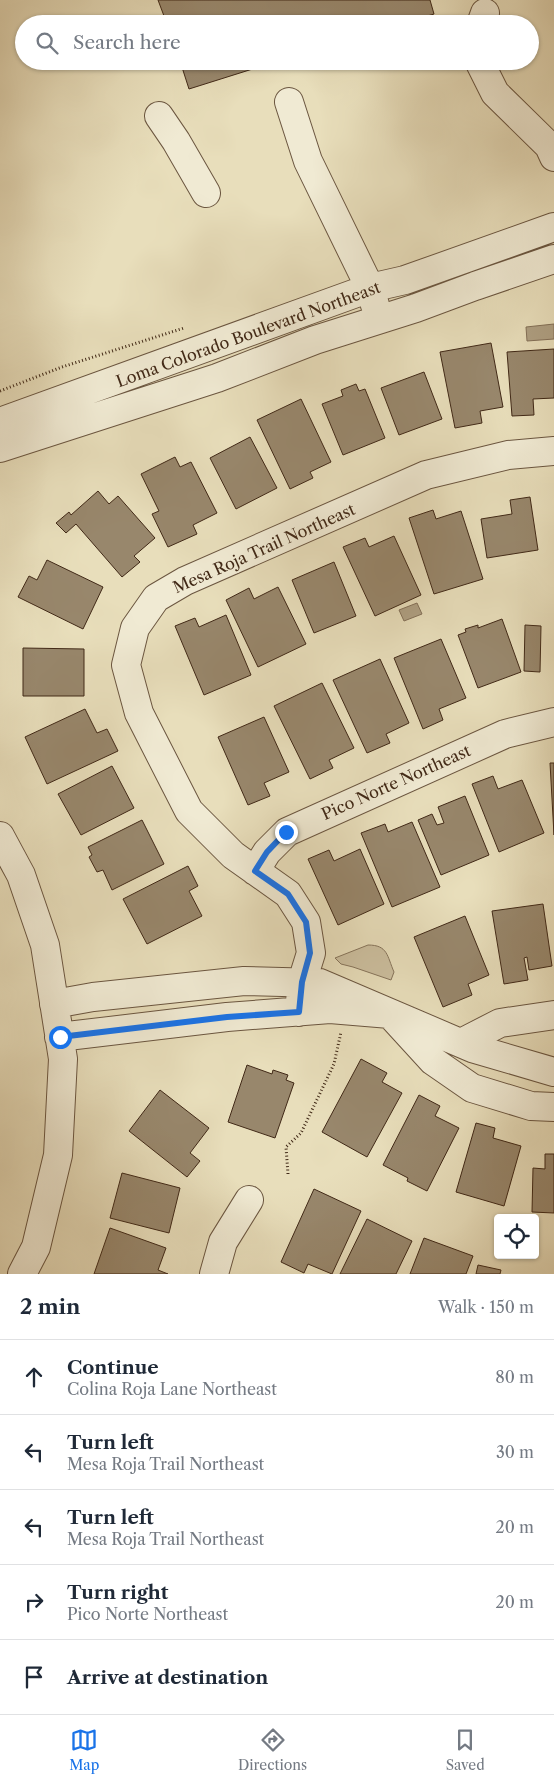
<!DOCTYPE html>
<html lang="en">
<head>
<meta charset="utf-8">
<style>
	:root { --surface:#fff; --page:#f2f2f3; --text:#1f2937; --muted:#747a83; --line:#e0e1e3; --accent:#1a73e8 }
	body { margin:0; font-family:"Libre Caslon Text",serif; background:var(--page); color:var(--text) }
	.controls { position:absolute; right:15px; bottom:15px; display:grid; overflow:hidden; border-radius:5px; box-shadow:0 1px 4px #0004 }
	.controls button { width:45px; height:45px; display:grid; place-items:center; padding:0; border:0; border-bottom:1px solid var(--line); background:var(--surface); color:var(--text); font:25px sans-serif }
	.stop { position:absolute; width:15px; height:15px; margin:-11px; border:4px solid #1a73e8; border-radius:50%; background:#fff }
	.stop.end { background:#1a73e8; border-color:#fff; box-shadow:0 1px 5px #0008 }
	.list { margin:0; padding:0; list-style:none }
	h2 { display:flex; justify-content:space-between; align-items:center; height:65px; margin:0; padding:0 20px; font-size:21px }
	h2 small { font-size:16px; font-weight:400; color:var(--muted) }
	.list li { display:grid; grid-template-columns:32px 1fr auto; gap:15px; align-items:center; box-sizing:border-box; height:75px; padding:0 20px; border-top:1px solid var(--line) }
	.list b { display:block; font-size:19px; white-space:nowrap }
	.list p { margin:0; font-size:16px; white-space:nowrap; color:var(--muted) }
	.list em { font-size:16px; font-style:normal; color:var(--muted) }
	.icon { flex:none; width:28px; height:28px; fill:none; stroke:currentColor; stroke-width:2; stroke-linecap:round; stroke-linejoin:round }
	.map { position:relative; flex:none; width:554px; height:1274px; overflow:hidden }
	.search { position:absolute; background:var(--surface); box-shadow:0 1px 4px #0004; left:15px; right:15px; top:15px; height:55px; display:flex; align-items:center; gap:12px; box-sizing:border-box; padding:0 18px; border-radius:28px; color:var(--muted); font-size:19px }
	.sheet { height:440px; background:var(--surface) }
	nav { display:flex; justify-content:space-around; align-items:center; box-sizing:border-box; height:70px; border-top:1px solid var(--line); background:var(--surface); font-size:14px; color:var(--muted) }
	nav a { display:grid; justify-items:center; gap:2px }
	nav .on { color:var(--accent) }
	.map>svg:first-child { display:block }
	.green { fill:#ccbf9f; stroke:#86745b }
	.water { fill:#afa083; stroke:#837058 }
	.building { fill:#98876c; stroke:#412917 }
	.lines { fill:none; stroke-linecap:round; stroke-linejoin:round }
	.minor-casing { stroke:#6b5640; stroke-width:30 }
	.path { stroke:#412917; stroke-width:3; stroke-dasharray:1 2.5; stroke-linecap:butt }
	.minor { stroke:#f0ead3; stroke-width:28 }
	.route { stroke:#1a73e8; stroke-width:6 }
	.labels { text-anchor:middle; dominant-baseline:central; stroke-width:4; stroke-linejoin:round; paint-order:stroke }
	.street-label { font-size:16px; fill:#412917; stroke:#f0ead3 }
</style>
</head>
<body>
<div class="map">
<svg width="554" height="1274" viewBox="0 0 554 1274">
	<rect width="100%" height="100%" fill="#e8debb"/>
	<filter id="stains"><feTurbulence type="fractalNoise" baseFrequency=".004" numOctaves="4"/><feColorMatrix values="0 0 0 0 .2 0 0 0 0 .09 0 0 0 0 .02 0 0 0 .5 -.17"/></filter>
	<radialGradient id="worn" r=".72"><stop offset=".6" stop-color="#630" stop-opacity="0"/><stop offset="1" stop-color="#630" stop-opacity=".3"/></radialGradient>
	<path class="green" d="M368,945C388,945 387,956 394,972L391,980L353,967L341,964L335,958Z"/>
	<path class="water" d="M554,324V339L527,341L526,327Z
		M417,603L422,614L404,621L399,610Z"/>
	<path class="building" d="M158,0H430L434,14L401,24H167Z
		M180,61H278L189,89Z
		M491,343L503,407L480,411L482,423L455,428L440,352Z
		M554,349V398L533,399L534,415L512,416L507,352Z
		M424,372L442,419L399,435L381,388Z
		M356,384L359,391L365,389L385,438L343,455L322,404L343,396L341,390Z
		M301,399L331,462L310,472L313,478L290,489L257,420Z
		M250,437L277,488L236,509L210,458Z
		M175,457L180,467L191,462L217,513L193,525L197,534L168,547L152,514L159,511L141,474Z
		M98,491L109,504L118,496L155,538L134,556L140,562L122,577L76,524L66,533L56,523L69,512L71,515Z
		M530,497L538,550L487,558L481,519L512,514L510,500Z
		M433,510L436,519L461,511L483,579L434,594L409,518Z
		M394,536L421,595L375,616L343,547L365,538L369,547Z
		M47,560L103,587L83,629L18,597L29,576L37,580Z
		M334,562L356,616L314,633L292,580Z
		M278,587L306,644L258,667L226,600L249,588L254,599Z
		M226,615L251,675L204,695L175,626L195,618L199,627Z
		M502,619L521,672L478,688L458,635L466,632L465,629L478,625V628Z
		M525,625L541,626L540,672L524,671Z
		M441,639L466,698L439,709L443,720L423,729L394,658Z
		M23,648L84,649V696H23Z
		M380,659L409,723L386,734L390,743L367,753L333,680Z
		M322,683L354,748L329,760L333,768L310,779L274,706Z
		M85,709L97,733L107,729L118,751L47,784L25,737Z
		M264,717L289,772L264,783L270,796L248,805L218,737Z
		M550,763H554V835Z
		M112,766L134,808L81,835L58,794Z
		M493,776L498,789L522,780L544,833L499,852L472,784Z
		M465,796L489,855L441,875L418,820L432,814L437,825L444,823L438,807Z
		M142,820L164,864L112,890L103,870L97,872L89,857L92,855L88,847Z
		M412,822L440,887L392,907L361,833L385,824L388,832Z
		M360,849L384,904L338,925L308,859L329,850L334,861Z
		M188,866L198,886L189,891L202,916L147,944L123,899Z
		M543,904L552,966L529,970L527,957L524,958L528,980L504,984L492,911Z
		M465,916L489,975L468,984L472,995L443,1007L414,937Z
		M361,1059L387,1073L382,1082L402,1093L367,1157L322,1132Z
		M247,1065L272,1074L273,1070L288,1075L286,1080L294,1083L275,1138L228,1122Z
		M160,1090L209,1128L190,1153L200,1161L187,1177L129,1131Z
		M419,1095L440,1106L435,1116L459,1128L427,1191L407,1181L408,1178L383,1165Z
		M476,1123L495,1128L493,1138L521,1146L504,1206L456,1192Z
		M545,1154H554V1213L532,1212L533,1168L545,1169Z
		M122,1173L180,1188L169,1233L110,1218Z
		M314,1189L361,1211L332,1274L308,1264L304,1273L281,1262Z
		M367,1219L412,1241L396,1274H340Z
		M110,1228L166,1248L158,1270L168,1274H94Z
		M424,1238L473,1256L466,1274H410Z
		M478,1265L501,1270L500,1274H476Z"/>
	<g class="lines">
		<g class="minor-casing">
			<path id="minor" d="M481,24L485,13
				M479,61L495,93L549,146L554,157
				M289,102L308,161L370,288L375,305
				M159,116L176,141L206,193
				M0,422L370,288L405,280L554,227
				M0,448L217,378L315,340L416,308L475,286L554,259
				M0,836L21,875L45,945L63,1059L58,1155L36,1247L22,1274
				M255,871L267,852L287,832L505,734L554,722
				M54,1004L93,997L244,981L320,983L472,1048L554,1072
				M299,1012L302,982L311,953L306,922L288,894L233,855L189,811L139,713L126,665L135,628L156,598L185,581L426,475L508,455L554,451
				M59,1037L227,1017L330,1009L390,1014L433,1061L472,1088L531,1106L554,1107
				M461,1043L500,1023L554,1015
				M214,1274L223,1242L249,1200"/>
		</g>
		<path class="path" d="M0,391L62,367L184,328
			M288,1174L286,1147L301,1133L334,1064L341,1032"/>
		<use href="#minor" class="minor"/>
	</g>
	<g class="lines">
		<path class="route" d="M60,1037L227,1017L299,1012L302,982L310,953L306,922L288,894L255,871L267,852L286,832"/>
	</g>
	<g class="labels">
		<g class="street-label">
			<text transform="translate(248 334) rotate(-20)">Loma Colorado Boulevard Northeast</text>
			<text transform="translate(264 548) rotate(-24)">Mesa Roja Trail Northeast</text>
			<text transform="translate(396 782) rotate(-24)">Pico Norte Northeast</text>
		</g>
	</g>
	<rect width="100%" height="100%" filter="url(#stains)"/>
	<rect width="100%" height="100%" fill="url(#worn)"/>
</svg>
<div class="controls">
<button><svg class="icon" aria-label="locate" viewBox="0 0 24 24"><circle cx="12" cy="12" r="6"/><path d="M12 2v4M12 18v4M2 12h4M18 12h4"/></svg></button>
</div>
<div class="stop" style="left:60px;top:1037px"></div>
<div class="stop end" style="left:286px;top:832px"></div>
<div class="search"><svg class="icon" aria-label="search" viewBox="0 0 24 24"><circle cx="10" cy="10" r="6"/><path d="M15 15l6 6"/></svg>Search here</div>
</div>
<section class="sheet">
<h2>2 min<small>Walk · 150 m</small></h2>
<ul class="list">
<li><svg class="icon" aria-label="ahead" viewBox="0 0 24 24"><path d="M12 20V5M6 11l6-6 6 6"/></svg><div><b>Continue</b><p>Colina Roja Lane Northeast</p></div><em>80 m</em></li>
<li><svg class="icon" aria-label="left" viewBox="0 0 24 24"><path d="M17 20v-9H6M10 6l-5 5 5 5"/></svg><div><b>Turn left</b><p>Mesa Roja Trail Northeast</p></div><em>30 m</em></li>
<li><svg class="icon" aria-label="left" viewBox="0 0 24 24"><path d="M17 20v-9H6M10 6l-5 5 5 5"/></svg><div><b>Turn left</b><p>Mesa Roja Trail Northeast</p></div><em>20 m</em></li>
<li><svg class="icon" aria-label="right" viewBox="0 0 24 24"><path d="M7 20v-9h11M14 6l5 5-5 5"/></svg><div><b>Turn right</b><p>Pico Norte Northeast</p></div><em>20 m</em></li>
<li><svg class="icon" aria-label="arrive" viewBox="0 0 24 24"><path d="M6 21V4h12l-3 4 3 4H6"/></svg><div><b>Arrive at destination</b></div></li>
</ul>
</section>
<nav>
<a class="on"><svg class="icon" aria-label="map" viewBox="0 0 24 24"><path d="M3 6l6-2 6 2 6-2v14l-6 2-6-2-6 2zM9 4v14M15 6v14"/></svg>Map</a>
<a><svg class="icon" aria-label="directions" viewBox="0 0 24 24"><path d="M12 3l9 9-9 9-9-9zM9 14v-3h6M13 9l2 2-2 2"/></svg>Directions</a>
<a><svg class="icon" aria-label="saved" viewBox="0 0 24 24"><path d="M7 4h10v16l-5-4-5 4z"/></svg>Saved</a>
</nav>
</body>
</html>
